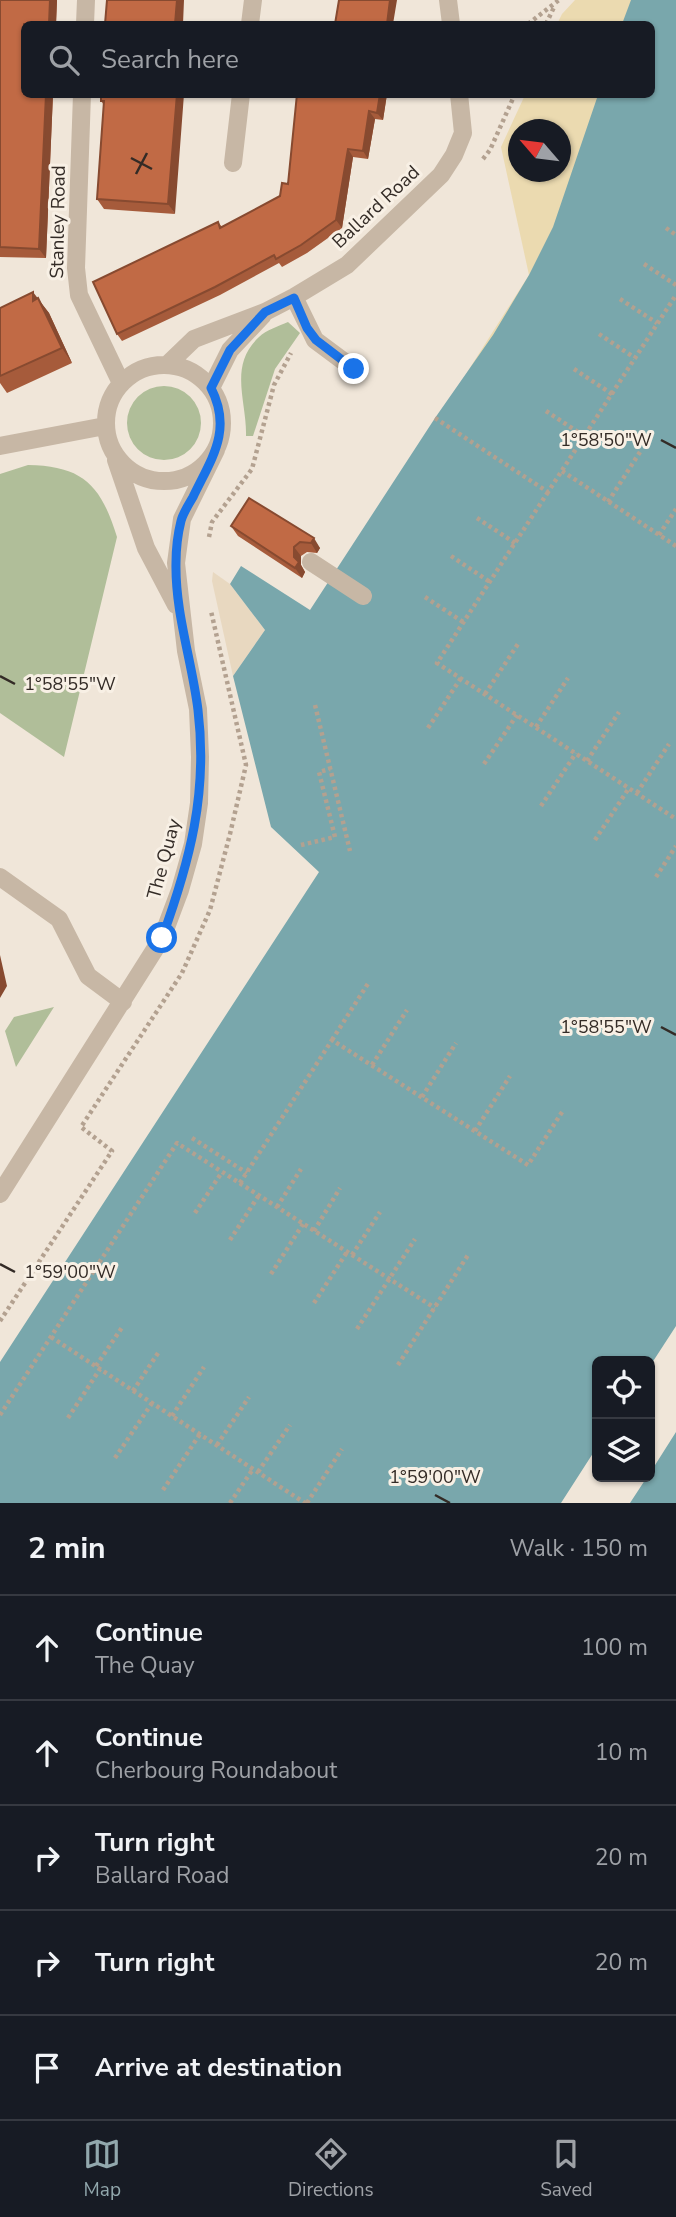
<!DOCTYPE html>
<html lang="en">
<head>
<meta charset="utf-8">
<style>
	:root { --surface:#171b24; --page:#20242c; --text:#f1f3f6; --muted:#9ea1a6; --line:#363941; --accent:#92a8ad }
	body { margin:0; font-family:"Nunito Sans",sans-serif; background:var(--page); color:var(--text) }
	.controls { position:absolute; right:21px; bottom:21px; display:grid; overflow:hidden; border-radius:10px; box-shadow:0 2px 5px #0004 }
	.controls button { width:63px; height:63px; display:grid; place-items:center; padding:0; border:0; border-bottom:2px solid var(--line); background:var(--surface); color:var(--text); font:35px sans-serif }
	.compass { position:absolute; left:508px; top:119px; width:63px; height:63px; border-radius:50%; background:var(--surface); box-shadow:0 2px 5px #0004; rotate:298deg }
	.stop { position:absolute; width:21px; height:21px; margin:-16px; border:5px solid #1a73e8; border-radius:50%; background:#fff }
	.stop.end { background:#1a73e8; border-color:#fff; box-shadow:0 2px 7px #0008 }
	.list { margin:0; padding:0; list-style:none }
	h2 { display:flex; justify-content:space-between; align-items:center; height:91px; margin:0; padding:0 28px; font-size:30px }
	h2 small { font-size:23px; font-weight:400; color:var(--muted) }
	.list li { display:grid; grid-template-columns:46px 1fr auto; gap:21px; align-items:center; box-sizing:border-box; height:105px; padding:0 28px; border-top:2px solid var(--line) }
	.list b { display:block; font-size:26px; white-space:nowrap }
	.list p { margin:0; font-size:23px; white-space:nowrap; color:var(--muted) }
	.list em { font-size:23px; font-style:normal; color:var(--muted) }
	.icon { flex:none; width:38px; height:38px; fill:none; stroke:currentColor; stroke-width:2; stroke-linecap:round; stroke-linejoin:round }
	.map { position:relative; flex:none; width:676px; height:1503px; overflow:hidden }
	.search { position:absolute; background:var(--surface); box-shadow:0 2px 5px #0004; left:21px; right:21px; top:21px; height:77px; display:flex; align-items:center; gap:18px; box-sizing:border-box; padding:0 24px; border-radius:10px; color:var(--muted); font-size:26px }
	.sheet { height:616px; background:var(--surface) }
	nav { display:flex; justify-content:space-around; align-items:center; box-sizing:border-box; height:98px; border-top:2px solid var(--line); background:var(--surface); font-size:19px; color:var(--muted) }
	nav a { display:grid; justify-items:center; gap:4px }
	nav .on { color:var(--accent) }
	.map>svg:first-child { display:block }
	.green { fill:#b0be99 }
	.sand { fill:#ebdab0; fill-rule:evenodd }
	.plaza { fill:#e8d8c0 }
	.water { fill:#79a7ac; fill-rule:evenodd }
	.pier { fill:#f0e6d9 }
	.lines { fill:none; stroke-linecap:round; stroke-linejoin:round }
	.path { stroke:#b3a190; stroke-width:4.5; stroke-dasharray:3.5 3.5; stroke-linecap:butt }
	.minor { stroke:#c7b7a5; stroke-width:18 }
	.wall { fill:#a65b3b }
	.shaded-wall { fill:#874a30 }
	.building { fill:#c16a45; stroke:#874a30; stroke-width:2 }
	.route { stroke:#1a73e8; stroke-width:9 }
	.ticks { fill:none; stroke:#332b26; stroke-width:2.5 }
	.labels { text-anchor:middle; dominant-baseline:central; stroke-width:6; stroke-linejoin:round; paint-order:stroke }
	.street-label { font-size:19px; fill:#332b26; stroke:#f8f0e5 }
	.ticks-label { font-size:18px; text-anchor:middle; fill:#332b26; stroke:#f8f0e5; stroke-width:6; stroke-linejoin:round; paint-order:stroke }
</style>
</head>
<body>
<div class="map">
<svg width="676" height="1503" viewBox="0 0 676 1503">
	<rect width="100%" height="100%" fill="#f0e6d9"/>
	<path class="green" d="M288,322L300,333L275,369L253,436H246C247,401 228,366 259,337C266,330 279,326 288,322Z
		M127 423a37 37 0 1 1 74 0a37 37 0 1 1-74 0Z
		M28,465C83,466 101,485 117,537L64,757L0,713V474Z
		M54,1007L16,1067L5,1031L14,1017Z"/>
	<path class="sand" d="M575,0H676V81L466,374L529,275L501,147L525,95L652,94V24H557L562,14ZM518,130H560V172H518Z"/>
	<path class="plaza" d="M213,572L230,584L265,630L233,676L212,581Z"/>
	<path class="water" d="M631,0H676V1503H0V1362L319,872L271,827L233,676L265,630L230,584L241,566L310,610L435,418L493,335L529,275L553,227L598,95L652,94V24H622ZM597,1361H650V1477H597Z"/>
	<path class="pier" d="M676,1326V1432L650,1473V1366Z
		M597,1447V1477H647L630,1503H561Z"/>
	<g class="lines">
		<path class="path" d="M528,24L559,0
			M546,24L555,5
			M483,159L490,150L515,94
			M666,228L676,235
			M644,264L676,285
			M620,299L657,323
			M599,334L635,358
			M574,369L612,394
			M546,411L584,436
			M435,418L548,492L676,295
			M562,471L676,546
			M548,492L437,663L676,819
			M608,502L640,452
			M477,518L515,543
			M659,535L676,509
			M209,537L212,522L252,469L274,385L291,353
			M451,556L490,582
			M425,597L463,622
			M485,694L518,644
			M315,705L350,851
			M536,727L568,678
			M428,728L461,678
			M587,761L619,712
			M484,764L517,715
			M637,793L669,744
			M541,806L576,753
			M595,840L629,788
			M301,845L335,837L319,772L330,769
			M656,877L676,846
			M332,1040L369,982
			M372,1065L407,1010
			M422,1097L456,1043
			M475,1131L510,1076
			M192,1138L247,1173
			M240,1183L332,1040L528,1165L564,1109
			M277,1207L301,1169
			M195,1213L222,1172
			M314,1231L340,1188
			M230,1240L259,1195
			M352,1255L380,1212
			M271,1274L303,1224
			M314,1303L347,1252
			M0,1321L112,1151L81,1127L182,973L210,910L230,834L246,765L211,611
			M357,1329L415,1239
			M51,1337L305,1503
			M398,1365L468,1255
			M96,1366L123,1326
			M133,1391L160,1350
			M0,1415L177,1143L435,1308
			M172,1416L204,1367
			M68,1418L100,1369
			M217,1445L249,1397
			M115,1458L152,1403
			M258,1472L290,1425
			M163,1490L200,1434
			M230,1503L253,1469
			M307,1503L342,1449"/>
		<path class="minor" d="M448,0L451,24
			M85,24L86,0
			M250,24L253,0
			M82,94L76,268L79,295L121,383
			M233,163L241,94
			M294,297L315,340L354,369
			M168,364L194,339L265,312L294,297L347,265L441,175L454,155L463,133L459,94
			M106 423a58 58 0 1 1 116 0a58 58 0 1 1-116 0Z
			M211,388L230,350L263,315
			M0,446L105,426
			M116,460L146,548L176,605
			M311,562L363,596
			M0,877L59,919L88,976L123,1002
			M0,1194L162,938L180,890L193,844L199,803L200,757L198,709L186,651L176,563L182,519L216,450"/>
	</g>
	<path class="wall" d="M0,0H57L56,24H24V94H53L46,258L0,257Z
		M101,94L175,214L104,209L97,199L104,105L101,101Z
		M297,94H387L383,120L375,119L368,159L353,157L342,228L307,253L282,267L279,263L220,295L122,341L117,334L218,222L222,227L280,196L288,184Z
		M37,298L49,313L72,363L7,393L0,383V308Z
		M249,498L320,548L317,553L307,552L301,556V565L305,572L302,578L238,536L231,526Z"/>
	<path class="shaded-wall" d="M50,0H57L56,24H49Z
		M177,0H184L183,24H175Z
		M390,0H397L393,24H387Z
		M46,94H53L46,258L39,249Z
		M177,94H184L175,214L168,204Z
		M380,94H387L383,120L377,113Z
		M369,111L375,119L368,159L363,151Z
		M348,149L353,157L342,228L336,220Z
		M33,292L49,313L72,363L62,348L33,301Z
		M314,538L320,548L317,553L311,543Z
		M294,547L301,556V565L305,572L302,578L295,568Z
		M0,955L7,986L0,998Z"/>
	<path class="building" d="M0,0H50L49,24H24V94H46L39,249L0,247Z
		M107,0H177L175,24H105Z
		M339,0H390L387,24H335Z
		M101,94H177L168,204L97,199L104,101H101Z
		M297,94H380L377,113L369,111L363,151L348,149L336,220L301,245L276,259L274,255L215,287L117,334L93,282L218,222L220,228L280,196L282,183L288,184Z
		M33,292V301L38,298L62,348L0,376V308Z
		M249,498L314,538L311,543L300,542L294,547V557L299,562L295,568L231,526Z"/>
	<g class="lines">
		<path class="route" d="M162,938C190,861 208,793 198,710C192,661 175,613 176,563C176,550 178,533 181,521C183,513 189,504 193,497C211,459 233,431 211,388L230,350L265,312L294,298L307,328L316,340L354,369"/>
	</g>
	<path class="ticks" d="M131,158L152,169M136,174L147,153M661,440L676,448M0,676L15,684M661,1027L676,1035M0,1264L15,1272M435,1495L450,1503"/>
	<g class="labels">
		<g class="street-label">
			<text transform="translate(376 207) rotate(-43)">Ballard Road</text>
			<text transform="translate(58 222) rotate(-89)">Stanley Road</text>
			<text transform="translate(164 859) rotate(-75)">The Quay</text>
		</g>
	</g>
	<g class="ticks-label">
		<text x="606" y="446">1°58'50"W</text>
		<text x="70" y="690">1°58'55"W</text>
		<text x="606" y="1033">1°58'55"W</text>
		<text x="70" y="1278">1°59'00"W</text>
		<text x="435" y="1483">1°59'00"W</text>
	</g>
</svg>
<div class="controls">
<button><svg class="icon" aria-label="locate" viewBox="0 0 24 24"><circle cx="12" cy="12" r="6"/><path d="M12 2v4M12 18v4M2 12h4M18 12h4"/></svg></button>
<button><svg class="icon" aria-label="layers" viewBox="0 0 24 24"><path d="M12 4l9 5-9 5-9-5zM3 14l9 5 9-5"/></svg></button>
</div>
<svg class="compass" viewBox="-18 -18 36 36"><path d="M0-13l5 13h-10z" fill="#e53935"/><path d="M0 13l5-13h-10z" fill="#9ea1a6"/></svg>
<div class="stop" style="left:162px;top:938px"></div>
<div class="stop end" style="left:354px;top:369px"></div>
<div class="search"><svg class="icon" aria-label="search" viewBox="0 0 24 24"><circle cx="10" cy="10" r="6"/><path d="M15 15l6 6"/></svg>Search here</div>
</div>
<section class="sheet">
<h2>2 min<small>Walk · 150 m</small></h2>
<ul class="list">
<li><svg class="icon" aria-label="ahead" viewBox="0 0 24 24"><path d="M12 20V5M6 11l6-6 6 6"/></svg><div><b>Continue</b><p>The Quay</p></div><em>100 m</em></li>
<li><svg class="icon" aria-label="ahead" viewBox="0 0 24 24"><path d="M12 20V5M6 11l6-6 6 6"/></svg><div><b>Continue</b><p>Cherbourg Roundabout</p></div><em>10 m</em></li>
<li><svg class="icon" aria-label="right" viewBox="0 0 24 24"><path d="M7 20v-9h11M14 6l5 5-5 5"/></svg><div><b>Turn right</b><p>Ballard Road</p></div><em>20 m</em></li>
<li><svg class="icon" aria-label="right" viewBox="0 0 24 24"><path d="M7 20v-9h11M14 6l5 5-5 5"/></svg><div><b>Turn right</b></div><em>20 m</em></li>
<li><svg class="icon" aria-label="arrive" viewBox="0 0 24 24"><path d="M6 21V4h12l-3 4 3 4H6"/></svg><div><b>Arrive at destination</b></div></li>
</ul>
</section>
<nav>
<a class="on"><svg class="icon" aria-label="map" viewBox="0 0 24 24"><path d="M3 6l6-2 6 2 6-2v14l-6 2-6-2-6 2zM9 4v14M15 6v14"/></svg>Map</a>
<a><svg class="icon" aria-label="directions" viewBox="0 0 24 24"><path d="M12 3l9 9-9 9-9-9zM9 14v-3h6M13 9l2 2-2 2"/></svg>Directions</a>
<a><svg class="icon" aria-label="saved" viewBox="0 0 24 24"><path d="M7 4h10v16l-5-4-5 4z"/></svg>Saved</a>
</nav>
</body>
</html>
